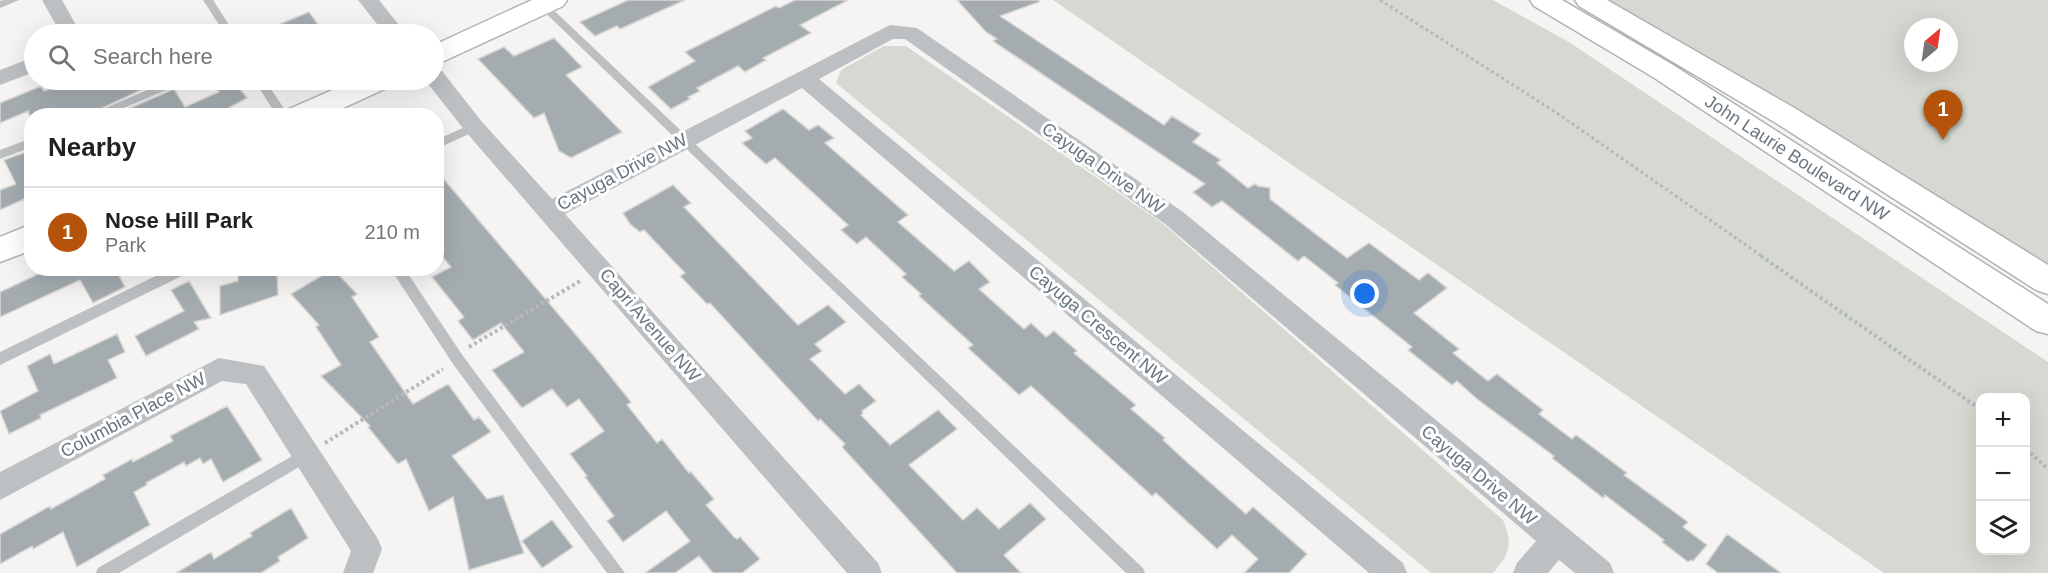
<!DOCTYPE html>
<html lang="en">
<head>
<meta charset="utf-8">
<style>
	:root { --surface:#fff; --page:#f6f6f6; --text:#202124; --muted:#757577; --line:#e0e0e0; --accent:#b45309 }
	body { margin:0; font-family:Helvetica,sans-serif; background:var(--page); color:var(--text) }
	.controls { position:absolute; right:18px; bottom:18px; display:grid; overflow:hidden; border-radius:12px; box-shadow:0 6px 24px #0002 }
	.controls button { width:54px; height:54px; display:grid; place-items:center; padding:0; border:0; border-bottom:2px solid var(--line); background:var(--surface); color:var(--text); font:30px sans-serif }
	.compass { position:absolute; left:1904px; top:18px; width:54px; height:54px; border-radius:50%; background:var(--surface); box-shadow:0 6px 24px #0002; rotate:29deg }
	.you { position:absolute; left:1365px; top:294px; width:21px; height:21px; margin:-15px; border:4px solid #fff; border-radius:50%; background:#1a73e8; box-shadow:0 0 0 9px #1a73e833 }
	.badge { display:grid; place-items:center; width:39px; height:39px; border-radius:50%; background:var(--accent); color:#fff; font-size:20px; font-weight:700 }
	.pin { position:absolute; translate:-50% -50px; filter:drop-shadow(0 2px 3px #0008) }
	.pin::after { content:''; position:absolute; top:32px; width:21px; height:18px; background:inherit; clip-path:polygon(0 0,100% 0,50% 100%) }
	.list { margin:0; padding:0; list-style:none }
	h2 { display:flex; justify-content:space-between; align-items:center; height:78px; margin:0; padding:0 24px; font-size:26px }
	h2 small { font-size:20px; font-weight:400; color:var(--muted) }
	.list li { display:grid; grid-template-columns:39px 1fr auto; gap:18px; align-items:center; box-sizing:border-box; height:90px; padding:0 24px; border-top:2px solid var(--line) }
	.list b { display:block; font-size:22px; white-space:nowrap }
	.list p { margin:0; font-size:20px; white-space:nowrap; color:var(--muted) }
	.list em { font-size:20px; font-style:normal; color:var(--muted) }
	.icon { flex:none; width:33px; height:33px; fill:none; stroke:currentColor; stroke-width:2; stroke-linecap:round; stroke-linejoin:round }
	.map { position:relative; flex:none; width:2048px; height:573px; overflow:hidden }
	.search { position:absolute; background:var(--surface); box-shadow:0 6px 24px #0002; left:24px; top:24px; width:420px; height:66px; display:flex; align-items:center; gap:15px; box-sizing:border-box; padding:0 21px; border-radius:33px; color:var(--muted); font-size:22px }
	.panel { position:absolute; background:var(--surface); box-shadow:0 6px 24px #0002; left:24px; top:108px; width:420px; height:168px; border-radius:24px }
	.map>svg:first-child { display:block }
	.green { fill:#d5d9d1; fill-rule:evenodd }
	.building { fill:#a4acb0; stroke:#d6d6d4; stroke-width:1.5 }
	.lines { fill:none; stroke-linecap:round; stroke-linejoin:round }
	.secondary-casing { stroke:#afb4b7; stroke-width:3 }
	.primary-casing { stroke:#aeb3b5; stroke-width:3 }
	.path-far1 { stroke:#b6b9bb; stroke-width:3; stroke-dasharray:3 3; stroke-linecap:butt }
	.path { stroke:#b6b9bb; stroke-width:4; stroke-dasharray:3 3; stroke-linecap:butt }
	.lane { fill:#bcc0c3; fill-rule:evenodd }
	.street { fill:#bcc0c3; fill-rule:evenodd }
	.secondary { fill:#fff; fill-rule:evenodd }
	.primary { fill:#fff; fill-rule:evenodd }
	.labels { text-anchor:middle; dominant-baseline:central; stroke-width:6; stroke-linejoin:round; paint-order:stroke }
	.street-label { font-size:18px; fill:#67777f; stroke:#fff }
</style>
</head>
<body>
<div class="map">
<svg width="2048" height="573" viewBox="0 0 2048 573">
	<rect width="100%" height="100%" fill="#f5f4f2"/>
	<path class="green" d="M1053,0H1493L1569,42L2048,362V573H1884ZM1980,398H2026V550H1980Z
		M1605,0H2048V265ZM1913,27H1949V63H1913Z
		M884,46H906L1162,223L1503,520C1513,545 1510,553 1493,573H1431L836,83L841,70Z"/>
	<path class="building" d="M628,0H685L620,29L617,26L595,36L580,22Z
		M795,0H848L800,25L811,33L763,58L766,60L745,72L738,66L697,88L700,91L688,97L690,99L671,109L648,87L695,61L685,52L776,6L779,8Z
		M957,0H1039V2L1000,16L1164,125L1172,116L1201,134L1193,142L1221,160L1217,163L1248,188L1255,184L1258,186L1270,188V199L1347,258L1369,243L1419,280L1428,273L1447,288L1414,313L1459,349L1453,353L1488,381L1497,374L1543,410L1539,414L1572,439L1576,435L1627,473L1624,475L1688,522L1683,527L1707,545L1693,561L1691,560L1688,562L1662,542L1664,540L1605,495L1603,498L1552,458L1554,456L1477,399L1457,381L1452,385L1408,350L1412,347L1335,285L1338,283L1304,256L1298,261L1222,201L1212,207L1193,192L1205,184L993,41L997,39L986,32Z
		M309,12L325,34H256Z
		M554,38L582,67L566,75L622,132L571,158L559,151L544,113L534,118L478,59L504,47L514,56Z
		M72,80H121L141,90L85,116H30L28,111L0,123V103L41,86L44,91Z
		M211,80H233L247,98L214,116H112L174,89L185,107L219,92Z
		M783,109L809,130L818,125L834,138L825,143L908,215L898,222L954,271L969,261L990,282L979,289L1024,329L1031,323L1046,337L1054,331L1077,351L1074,353L1136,405L1131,409L1165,438L1163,440L1189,464L1246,514L1253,507L1307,554L1289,573H1244L1258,559L1232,535L1217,549L1156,493L1152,496L1031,386L1019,395L968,348L973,345L919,296L921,294L902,277L906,274L866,237L857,244L841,230L848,225L775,158L766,164L742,143L752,138L745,131Z
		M32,150V214L24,199L0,210V190L16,184L4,160Z
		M436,170L599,362L631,402L627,405L657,443L662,439L689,473L691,472L714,499L706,505L734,537L737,539L740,537L760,559L742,573H713L699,556L675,573H645L690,541L666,511L623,542L607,521L614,516L585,477L587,476L570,454L604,431L579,399L567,407L552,389L522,408L492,370L524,352L501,323L473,340L458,321L464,317L432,277L451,267L436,249Z
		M673,185L691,203L684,207L798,325L828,305L846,322L815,344L822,351L810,359L845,394L859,384L876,401L862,411L863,413L861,415L890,445L938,410L957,429L909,465L963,520L977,508L999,529L1030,503L1046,519L1004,555L1021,573H957L842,447L845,444L820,419L818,421L710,303L707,304L680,276L685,273L644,230L640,232L630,224L623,213Z
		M51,268H115L125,287L93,303L80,280L0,317V292Z
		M247,268H277L278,295L220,315V286L238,281V271Z
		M333,269L357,294L352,297L379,337L370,342L413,404L448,384L474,420L479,417L491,432L452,456L487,499L503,495L524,553L469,570L453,497L429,511L406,459L398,464L368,427L370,426L321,376L341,365L316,327L319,325L291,294Z
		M189,281L211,318L194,322L199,329L146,356L135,336L184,311L171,290Z
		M117,334L125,352L108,360L117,378L40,415L41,418L9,434L0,411L38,391L27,366L50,354L54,364Z
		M227,406L262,460L223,482L211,459L203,464L200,458L186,466L184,462L146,483L147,485L134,492L150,525L77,567L63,532L33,549L32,546L0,564V534L50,506L51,509L105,479L103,475L132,459L133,462L173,441L170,436Z
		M291,508L308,538L278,557L280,561L261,573H176L211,552L214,559L252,536L250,533Z
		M552,520L573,547L542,568L522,541Z
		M1727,534L1781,573H1718L1706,564Z"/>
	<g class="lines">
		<g class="secondary-casing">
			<path id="secondary" d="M532,0H567L563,6L444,61L434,64V45Z
				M355,80H393L389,87L326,116H285L289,109Z
				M32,224V250L0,262V237Z"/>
		</g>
		<g class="primary-casing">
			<path id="primary" d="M1530,0H1562L1673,65L2048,304V334L2036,331L1653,77L1534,6Z
				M1575,0H1607L1796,109L2048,265V294L2036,290L1776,123L1579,6Z"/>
		</g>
		<path class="path-far1" d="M1380,0L1557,113L1763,257"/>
		<path class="path" d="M1761,256L1980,409
			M469,347L580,281
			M325,443L443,369
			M2026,449L2048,469"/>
		<path class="lane" d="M4,0H19L0,8V1Z
			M203,0H213L235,34H225Z
			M532,0H543L1143,568L1145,573H1126Z
			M170,80H185L183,83L105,116H87Z
			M254,80H265L289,116H277Z
			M474,123L480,127L478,130L436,149V140Z
			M32,138V147L0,159V150Z
			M172,268H191L190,272L0,365V352Z
			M390,268H404L463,356L625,573H607L453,364Z
			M306,448L311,450L314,455L311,460L119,573H96L98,568Z"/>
		<path class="street" d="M42,0H62L81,34H61Z
			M358,0H379L406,34H385Z
			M890,25L917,28L1183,212L1610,563L1614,573H1575L1559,560L1548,573H1513L1517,563L1536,541L1165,224L905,39H893L819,79L1403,563L1407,573H1369L802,88L565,214L878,563L882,573H847L466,132L425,80H434V69L442,71L482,122L552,199Z
			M34,57V72L0,85V70Z
			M219,358L264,366L378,539L382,549L373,573H343L351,551L246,384L222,381L0,500V472Z"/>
		<use href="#secondary" class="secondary"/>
		<use href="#primary" class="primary"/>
	</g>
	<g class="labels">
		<g class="street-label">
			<text transform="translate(1797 158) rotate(33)">John Laurie Boulevard NW</text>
			<text transform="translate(1103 168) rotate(35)">Cayuga Drive NW</text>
			<text transform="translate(622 172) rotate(-28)">Cayuga Drive NW</text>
			<text transform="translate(650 325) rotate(49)">Capri Avenue NW</text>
			<text transform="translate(1098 325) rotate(40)">Cayuga Crescent NW</text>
			<text transform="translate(133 415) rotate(-28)">Columbia Place NW</text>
			<text transform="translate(1479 475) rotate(40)">Cayuga Drive NW</text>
		</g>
	</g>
</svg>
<div class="controls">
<button>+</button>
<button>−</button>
<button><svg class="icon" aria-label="layers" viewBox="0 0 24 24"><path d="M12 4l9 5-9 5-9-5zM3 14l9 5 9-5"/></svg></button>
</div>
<svg class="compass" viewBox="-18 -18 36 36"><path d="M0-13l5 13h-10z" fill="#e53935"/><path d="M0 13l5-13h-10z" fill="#757577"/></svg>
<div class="you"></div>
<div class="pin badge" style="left:1943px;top:140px">1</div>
<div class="search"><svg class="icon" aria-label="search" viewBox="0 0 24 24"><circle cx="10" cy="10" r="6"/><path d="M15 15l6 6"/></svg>Search here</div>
<section class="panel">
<h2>Nearby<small></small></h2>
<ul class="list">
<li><span class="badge">1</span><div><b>Nose Hill Park</b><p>Park</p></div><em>210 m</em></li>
</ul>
</section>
</div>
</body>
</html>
